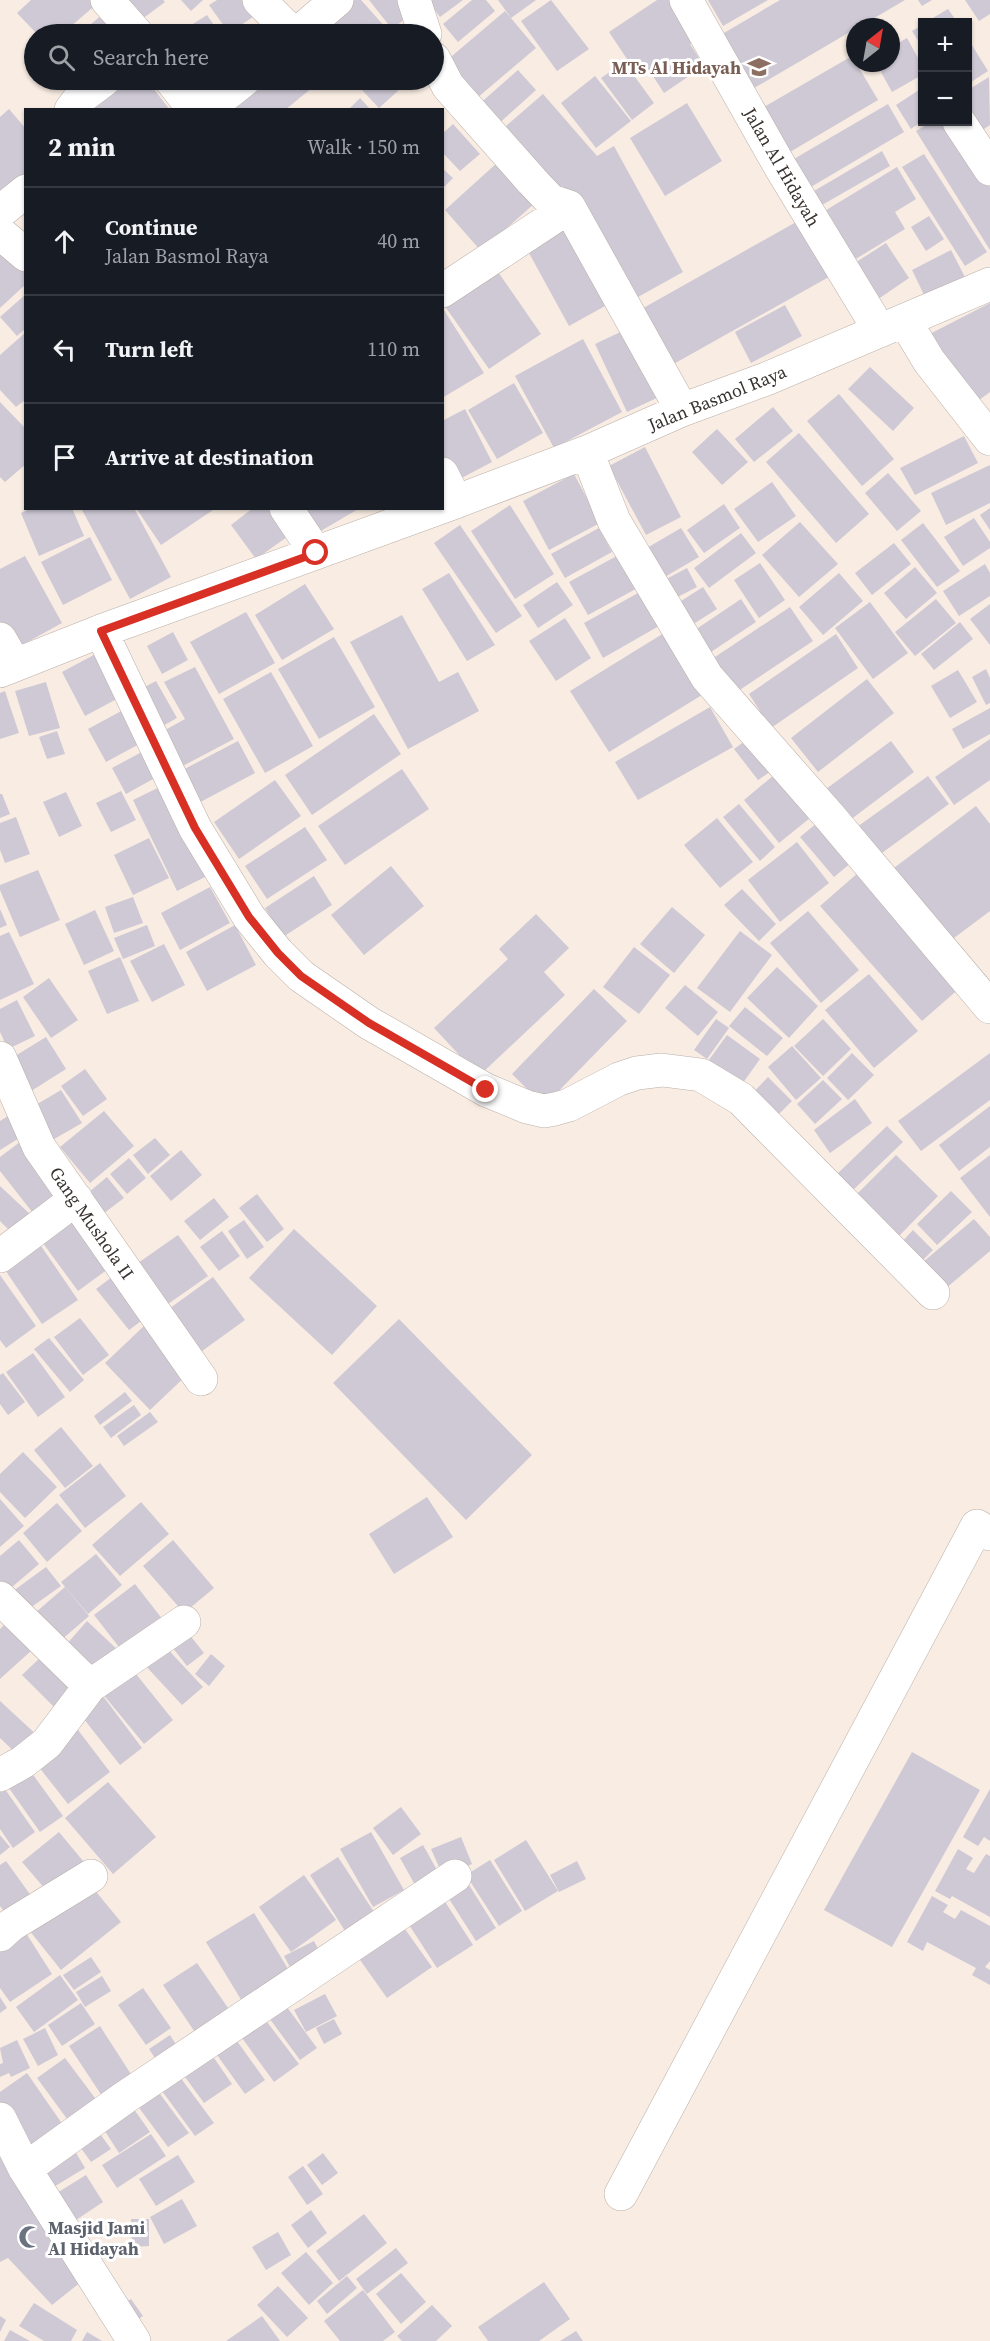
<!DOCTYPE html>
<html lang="en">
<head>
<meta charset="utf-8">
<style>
	:root { --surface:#171b24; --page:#242831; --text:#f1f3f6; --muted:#9ea1a6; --line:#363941 }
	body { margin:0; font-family:"Source Serif 4",serif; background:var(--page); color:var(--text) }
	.controls { position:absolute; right:18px; top:18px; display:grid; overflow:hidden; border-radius:0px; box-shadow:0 2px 4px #0004 }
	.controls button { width:54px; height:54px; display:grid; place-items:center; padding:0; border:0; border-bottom:2px solid var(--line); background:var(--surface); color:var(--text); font:30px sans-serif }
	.compass { position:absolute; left:846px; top:18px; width:54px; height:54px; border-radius:50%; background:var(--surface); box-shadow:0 2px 4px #0004; rotate:31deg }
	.stop { position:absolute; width:18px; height:18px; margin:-14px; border:4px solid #d93025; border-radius:50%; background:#fff }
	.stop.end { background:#d93025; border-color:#fff; box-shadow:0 2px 6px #0008 }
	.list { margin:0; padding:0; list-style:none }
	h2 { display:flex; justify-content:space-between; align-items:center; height:78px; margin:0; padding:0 24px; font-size:26px }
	h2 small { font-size:20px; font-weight:400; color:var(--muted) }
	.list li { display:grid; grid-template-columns:39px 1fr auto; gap:18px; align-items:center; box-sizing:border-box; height:108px; padding:0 24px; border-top:2px solid var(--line) }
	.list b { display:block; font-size:22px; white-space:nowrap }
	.list p { margin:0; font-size:20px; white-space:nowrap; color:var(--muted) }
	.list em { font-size:20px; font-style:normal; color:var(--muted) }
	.icon { flex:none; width:33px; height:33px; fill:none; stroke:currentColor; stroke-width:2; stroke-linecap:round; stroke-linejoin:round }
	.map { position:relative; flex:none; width:990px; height:2341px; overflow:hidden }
	.search { position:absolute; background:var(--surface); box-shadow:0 2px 4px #0004; left:24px; top:24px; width:420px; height:66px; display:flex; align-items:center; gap:15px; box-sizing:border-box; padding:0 21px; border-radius:33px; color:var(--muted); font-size:22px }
	.panel { position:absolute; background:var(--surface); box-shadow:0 2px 4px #0004; left:24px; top:108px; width:420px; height:402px; border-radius:0px }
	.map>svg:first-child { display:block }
	.building { fill:#cec9d5 }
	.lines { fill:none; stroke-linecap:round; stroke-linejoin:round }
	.minor-casing { stroke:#baafa7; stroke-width:34 }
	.minor { stroke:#fff; stroke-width:33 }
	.route { stroke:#d93025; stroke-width:8 }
	.labels { text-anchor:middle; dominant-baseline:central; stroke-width:6; stroke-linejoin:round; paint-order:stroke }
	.education-label { font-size:18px; font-weight:bold; fill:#785e54; stroke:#fff; text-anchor:end }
	.street-label { font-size:18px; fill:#383330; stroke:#fff }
	.worship-label { font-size:18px; font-weight:bold; fill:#5b616d; stroke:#fff; text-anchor:start }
</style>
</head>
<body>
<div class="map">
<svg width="990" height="2341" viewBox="0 0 990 2341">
	<rect width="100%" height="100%" fill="#f8ece3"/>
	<path class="building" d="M31,0H97L99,2L62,34H37L17,13Z
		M115,0H163L165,2L134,25Z
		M181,0H203L191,11Z
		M217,0H245L256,15L229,33L209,5Z
		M340,0H361L386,28L378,34H301Z
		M369,0H404L414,12L392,29Z
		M427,0H463L440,17Z
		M472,0H486L495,11L458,42L443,24Z
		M498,0H536L511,18Z
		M551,0L589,49L557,71L521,21Z
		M657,0H680L703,35L690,44L704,66L664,93L649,70L639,77L609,32Z
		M708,0H768L723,26Z
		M780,0H905L859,27H855V29L744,94L712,40Z
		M918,0H932L922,6Z
		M965,0H990V14L979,21Z
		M109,9L131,34H79Z
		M948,9L957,22H926Z
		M505,11L536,48L470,104L439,67Z
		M207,15L220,34H177Z
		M922,25V47L912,31Z
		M251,26L257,34H239Z
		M907,38L922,65V75L892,92L876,63H891V47Z
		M968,39L988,71L968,84Z
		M852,56L878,100L790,152L764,107Z
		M624,62L654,103L632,120L601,78Z
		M518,70L536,90L496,126L477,106Z
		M595,76L631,121L596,148L561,103Z
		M989,77L990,125L975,135L968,122V90Z
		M65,80H92L76,93Z
		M121,80H147L170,110H95L90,103Z
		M188,80H229L202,98Z
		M252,80H307L313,87L285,110H232Z
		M314,80H327L320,86Z
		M352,80H367L359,87Z
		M371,80H410L379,108L361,89Z
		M922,88V121L911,129L896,105Z
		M543,94L597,156L614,146L683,272L629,302L498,133Z
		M360,98L371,110H348Z
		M687,103L722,161L665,196L630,138Z
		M888,104L904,132L804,191L787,163Z
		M9,109L26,129V174L0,195V117Z
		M932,122H951L990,185V250L916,131Z
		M453,124L480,154L460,171L442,152V134Z
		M882,151L890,166L822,205L814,191Z
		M924,154L987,252L965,266L902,167Z
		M498,162L535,203L481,251L445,210Z
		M897,167L916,199L895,212L905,229L854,260L823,212Z
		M442,168L453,178L442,189Z
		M929,216L944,239L926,251L911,227Z
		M805,217L836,273L670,366L638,311Z
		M568,218L614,301L569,326L523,242Z
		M0,239L26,267V284L0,308Z
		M886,243L909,278L871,304L847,268Z
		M951,250L967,281L927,301L912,270Z
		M496,269L541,334L489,369L444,305Z
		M26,294V328L17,336L0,317Z
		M990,303V392L971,406L922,338Z
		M785,305L802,336L751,363L735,332Z
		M442,307L484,373L442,398Z
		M631,327L663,395L627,412L595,344Z
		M26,332V399L16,407L0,390V355Z
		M583,339L622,412L554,448L515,376Z
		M870,367L914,408L893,431L848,389Z
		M514,383L543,433L497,459L468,410Z
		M839,394L894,459L862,486L807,421Z
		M0,402L26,429V464L5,482L0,477Z
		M773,407L793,431L754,462L735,439Z
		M465,409L492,462L454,482L442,461V421Z
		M717,429L748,462L722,485L692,452Z
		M799,433L869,514L836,543L766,462Z
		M964,436L978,463L915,495L900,468Z
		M645,447L681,517L646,535L609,466Z
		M990,465V503L946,525L931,493Z
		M888,473L921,511L897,531L865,493Z
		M574,474L600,523L549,550L523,501Z
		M772,482L796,516L758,542L734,509Z
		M724,504L740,528L704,553L687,530Z
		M510,505L554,574L515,599L471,531Z
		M31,508H72L84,536L39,556L21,513Z
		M81,508H134L171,577L130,599Z
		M136,508H216L161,545Z
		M253,508H277L294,532L256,559L231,525Z
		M291,508H360L319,532Z
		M990,508V530L980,515Z
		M974,518L990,542V548L963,566L944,537Z
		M800,522L838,564L799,597L762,555Z
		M923,523L960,571L937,587L901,540Z
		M460,525L522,616L496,633L434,543Z
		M599,528L612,552L565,578L551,554Z
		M681,528L699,557L656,582L640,552Z
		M741,533L756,553L709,588L694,568Z
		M90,537L112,580L63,605L41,562Z
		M894,543L911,564L872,595L855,573Z
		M624,552L643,585L588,615L569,582Z
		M25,556L62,623L13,650L0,627V569Z
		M760,563L785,600L759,618L734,580Z
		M985,564L990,573V596L959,616L943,591Z
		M915,567L937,593L906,619L884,593Z
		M687,568L697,587L666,603L657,584Z
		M449,573L495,645L467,661L422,589Z
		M839,573L863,601L823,635L799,607Z
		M557,582L573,605L538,628L523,605Z
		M305,584L334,629L282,660L255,615Z
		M703,587L717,609L684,630L670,608Z
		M647,588L666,622L603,658L584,623Z
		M741,599L756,622L702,658L686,636Z
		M936,599L956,623L915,656L895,632Z
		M870,602L908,653L873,679L835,628Z
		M990,604V645L970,619Z
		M790,607L813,641L729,697L706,663Z
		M246,612L275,663L219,694L190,642Z
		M402,615L439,682L458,672L479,711L408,749L350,642Z
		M565,618L591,658L556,681L529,641Z
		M960,622L973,639L934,670L921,654Z
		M173,632L188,660L162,674L147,646Z
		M664,633L702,695L609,752L570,691Z
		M836,634L858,668L771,728L749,694Z
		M334,637L375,707L319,739L278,669Z
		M103,650L126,694L85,716L62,672Z
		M195,667L234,739L177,769L158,734L185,719L164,682Z
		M986,669L990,678V703L986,705L972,677Z
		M958,670L977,702L950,718L931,686Z
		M271,672L313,746L265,773L223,699Z
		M867,679L894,713L818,772L791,738Z
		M156,681L177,718L159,728L139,690Z
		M46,682L60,728L29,736L15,691Z
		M5,691L19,733L0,739V693Z
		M710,707L733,747L638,800L615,762Z
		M990,708V734L963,749L952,729Z
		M125,709L143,742L106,762L88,729Z
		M374,714L401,754L312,815L285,775Z
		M57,731L65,754L47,759L39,737Z
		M752,736L776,768L758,780L734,749Z
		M990,739V780L954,805L935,777Z
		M238,741L255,773L193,806L175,774Z
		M891,741L914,772L846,823L822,792Z
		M151,747L164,773L126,794L112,768Z
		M402,769L429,809L345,865L318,826Z
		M774,775L810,818L779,843L744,800Z
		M928,776L949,804L871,861L850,832Z
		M275,780L301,816L239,859L214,822Z
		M168,783L213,873L177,891L133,800Z
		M121,791L136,820L111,832L96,803Z
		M66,792L82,826L59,837L43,802Z
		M0,794H2L10,814L0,818Z
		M739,804L775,847L760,861L723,817Z
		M976,806L990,824V911L942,947L886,874Z
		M16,817L30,854L5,863L0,850V823Z
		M717,818L753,862L720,888L684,845Z
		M817,823L851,863L834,877L800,837Z
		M305,827L327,860L267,899L245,866Z
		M149,838L169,878L133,895L114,855Z
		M797,842L829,883L780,922L748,880Z
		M391,866L424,906L364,955L331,915Z
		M38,870L60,920L20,937L0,890V885Z
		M859,872L961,987L922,1021L820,906Z
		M314,876L332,905L283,937L265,908Z
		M210,887L230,923L180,950L161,913Z
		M742,889L776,924L759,941L724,905Z
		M133,897L143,923L114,933L105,907Z
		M672,907L705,935L674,973L640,944Z
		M0,909L7,925L0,928Z
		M95,910L114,951L84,965L65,924Z
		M808,911L859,970L821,1003L770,943Z
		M536,914L569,948L544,972L565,995L479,1076L434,1028L508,959L499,949Z
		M147,925L155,946L123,959L114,938Z
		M235,925L256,965L207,991L186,952Z
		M740,931L772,955L730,1012L697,988Z
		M9,932L34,984L0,1000V936Z
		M164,944L185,985L152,1002L130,961Z
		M634,947L670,975L639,1014L603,987Z
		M120,957L139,1001L107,1014L88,971Z
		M777,967L818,1006L789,1038L747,998Z
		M869,974L918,1031L874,1068L825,1010Z
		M49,978L78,1020L51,1038L23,997Z
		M685,985L718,1012L698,1036L665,1008Z
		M594,989L627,1021L544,1106L512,1074Z
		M17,1000L35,1036L8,1049L0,1032V1009Z
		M745,1007L783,1038L767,1056L729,1026Z
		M716,1019L729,1028L707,1059L694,1050Z
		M823,1019L851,1049L823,1076L794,1046Z
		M727,1035L760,1059L740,1087L706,1064Z
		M46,1037L66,1069L28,1093L7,1061Z
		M792,1046L821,1078L796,1100L768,1067Z
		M852,1053L874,1075L848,1100L827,1078Z
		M990,1053V1100L921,1151L898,1121Z
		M85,1069L107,1099L83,1116L61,1086Z
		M768,1077L792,1101L774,1119L750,1096Z
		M823,1080L842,1099L815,1124L797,1104Z
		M61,1090L82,1123L49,1142L29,1109Z
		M855,1099L872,1123L830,1153L814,1130Z
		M990,1106V1147L959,1171L939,1145Z
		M104,1111L134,1146L90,1183L60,1147Z
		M8,1116L21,1137L0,1150V1121Z
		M887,1126L903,1142L852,1191L836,1175Z
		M155,1138L170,1155L148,1174L133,1155Z
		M24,1139L71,1198L40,1222L0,1171V1157Z
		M181,1150L202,1175L171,1201L150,1176Z
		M896,1155L938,1196L899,1236L856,1195Z
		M990,1155V1217L960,1178Z
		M129,1158L146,1178L127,1194L110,1174Z
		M107,1177L124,1198L99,1217L83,1197Z
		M0,1186L32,1216L14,1235L0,1221Z
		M951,1191L972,1212L937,1245L917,1224Z
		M257,1194L284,1229L267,1242L239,1208Z
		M214,1198L229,1217L200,1240L184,1221Z
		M78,1206L119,1261L78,1291L37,1235Z
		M974,1219L990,1237V1251L945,1289L923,1262Z
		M244,1220L264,1247L247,1259L228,1231Z
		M294,1229L377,1306L332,1355L249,1278Z
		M913,1230L933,1250L917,1266L898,1246Z
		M222,1231L240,1256L219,1271L200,1247Z
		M178,1235L208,1276L158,1311L128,1270Z
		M39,1243L78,1300L42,1324L3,1267Z
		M120,1271L152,1313L129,1330L96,1289Z
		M0,1275L36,1326L6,1348L0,1340Z
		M213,1277L245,1320L198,1354L166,1311Z
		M80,1318L109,1355L83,1375L54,1337Z
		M399,1319L532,1455L466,1520L333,1383Z
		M145,1325L190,1372L150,1410L105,1363Z
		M49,1338L84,1380L70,1392L34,1349Z
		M33,1353L65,1397L38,1417L6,1372Z
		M3,1373L25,1402L8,1415L0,1404V1375Z
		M125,1392L132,1401L100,1425L94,1416Z
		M134,1405L141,1415L111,1438L103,1427Z
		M150,1412L158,1422L124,1446L117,1436Z
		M61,1427L93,1466L65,1488L34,1450Z
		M23,1452L57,1487L25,1518L0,1492V1474Z
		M100,1463L126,1496L85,1528L59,1495Z
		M427,1497L453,1537L394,1574L369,1534Z
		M0,1499L24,1526L0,1547Z
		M141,1502L169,1534L120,1576L92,1545Z
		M57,1503L82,1531L47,1562L23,1533Z
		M19,1540L39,1564L5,1593L0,1587V1556Z
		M173,1540L214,1588L184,1613L143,1566Z
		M96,1554L122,1585L88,1614L61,1582Z
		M46,1567L61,1586L23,1613L9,1594Z
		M135,1584L167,1625L126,1656L94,1615Z
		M65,1587L89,1616L53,1647L28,1619Z
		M87,1621L120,1652L91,1683L58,1654Z
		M7,1622L32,1650L0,1679V1629Z
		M185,1629L204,1653L187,1666L168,1642Z
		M162,1643L203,1687L182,1705L142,1662Z
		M211,1654L225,1666L209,1686L195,1674Z
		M43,1655L75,1688L55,1708L22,1675Z
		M132,1669L173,1720L144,1744L102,1693Z
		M103,1696L142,1748L120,1765L80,1714Z
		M0,1701L39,1737L21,1758L0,1738Z
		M78,1730L110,1772L68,1804L35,1762Z
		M912,1752L980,1790L892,1947L824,1910Z
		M26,1765L63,1816L40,1832L4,1781Z
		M0,1782L35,1832L13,1848L0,1829Z
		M108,1782L156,1837L113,1874L65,1818Z
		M990,1789V1841L984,1837L978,1846L963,1837Z
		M401,1807L421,1834L393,1855L373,1828Z
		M59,1832L88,1867L52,1897L22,1862Z
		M371,1832L404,1890L373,1907L340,1849Z
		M0,1835L10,1847L0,1855Z
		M461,1837L472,1864L443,1876L431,1849Z
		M526,1840L558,1891L525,1911L494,1860Z
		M423,1845L442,1879L419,1892L400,1858Z
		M958,1849L973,1858L966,1869L974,1873L986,1854L990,1856V1917L952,1896L950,1899L935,1891Z
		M338,1857L374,1912L345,1931L310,1875Z
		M490,1860L522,1911L499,1926L466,1875Z
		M6,1861L37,1904L12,1922L0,1906V1865Z
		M577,1861L586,1879L559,1892L550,1875Z
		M304,1875L336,1920L291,1952L259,1907Z
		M464,1877L496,1928L476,1941L444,1891Z
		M88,1882L121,1922L61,1970L29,1930Z
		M440,1894L473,1945L437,1968L404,1917Z
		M932,1896L948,1905L943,1912L955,1919L961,1910L990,1926V1961L985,1967L990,1970V1985L972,1975L976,1968L927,1942L923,1951L907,1942Z
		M254,1913L296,1982L248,2011L206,1942Z
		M397,1918L432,1967L387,1998L353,1950Z
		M24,1930L52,1974L10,2002L0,1988V1946Z
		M314,1941L325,1962L295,1977L284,1956Z
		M91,1957L101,1972L74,1990L63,1975Z
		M197,1963L237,2021L203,2044L163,1985Z
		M60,1975L78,2000L34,2032L16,2007Z
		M102,1976L111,1991L85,2007L76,1992Z
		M143,1988L171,2028L146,2045L118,2005Z
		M325,1994L337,2016L306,2032L294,2010Z
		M0,1997L7,2008L0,2013Z
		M81,2003L95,2024L62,2046L48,2025Z
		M284,2003L317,2048L300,2060L267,2015Z
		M261,2014L299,2064L274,2082L237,2031Z
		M334,2019L342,2034L324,2044L316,2028Z
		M100,2026L136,2082L106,2102L69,2046Z
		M45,2028L58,2055L38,2066L23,2039Z
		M170,2035L182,2054L161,2067L149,2049Z
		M17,2040L30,2068L11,2077L9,2073L0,2077V2064L3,2063L0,2048Z
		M237,2041L265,2080L245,2094L217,2055Z
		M65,2058L101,2106L73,2127L37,2078Z
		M214,2058L232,2084L204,2103L185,2077Z
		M27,2073L63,2125L28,2150L0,2110V2092Z
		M180,2077L214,2123L195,2136L162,2091Z
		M157,2090L189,2133L168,2147L137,2105Z
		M131,2105L150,2132L119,2153L101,2125Z
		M98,2131L111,2149L91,2162L78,2144Z
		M151,2134L166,2156L117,2188L102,2165Z
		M0,2139L87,2277L52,2305L8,2258L0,2262Z
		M72,2146L85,2168L47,2191L34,2170Z
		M323,2153L338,2173L322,2185L307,2165Z
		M178,2155L195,2182L156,2206L139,2179Z
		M303,2166L323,2194L307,2205L288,2177Z
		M86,2175L103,2202L70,2224L52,2196Z
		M182,2199L197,2226L164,2244L150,2217Z
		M311,2210L327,2233L308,2248L291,2225Z
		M364,2214L387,2243L339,2281L316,2251Z
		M131,2219H149V2246L132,2247Z
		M278,2232L291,2255L266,2270L252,2247Z
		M396,2248L408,2263L367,2294L356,2279Z
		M306,2252L333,2283L309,2305L281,2273Z
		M401,2273L426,2302L401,2324L376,2294Z
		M347,2276L357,2288L327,2314L317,2301Z
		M544,2282L570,2319L539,2341H488L478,2327Z
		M278,2286L308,2318L287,2337L257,2305Z
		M363,2290L395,2332L383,2341H340L324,2321Z
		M131,2299L143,2316L128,2326L116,2308Z
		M34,2303L77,2330L71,2341H44L19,2326Z
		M432,2305L452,2326L436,2341H402L397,2336Z
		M0,2316L6,2320L0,2332Z
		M262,2316L280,2341H226Z
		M10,2330L30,2341H4Z
		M576,2331L583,2341H560Z
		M87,2332L102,2341H82Z"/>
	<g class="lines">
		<g class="minor-casing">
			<path id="minor" d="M107,0L137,34
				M259,0L293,34
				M414,0L425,34
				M686,0L781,168L880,331
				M297,34L337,0
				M434,59L448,86L532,181L551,201L569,207L682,410
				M171,80L189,103L197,108L220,99L244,80
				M71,110L80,98L104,80
				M959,122L990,169
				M0,212L26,191
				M0,233L26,255
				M442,291L569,207
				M905,321L929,361L990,439
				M587,452L614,521L707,677L830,817L990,1007
				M442,474L456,502
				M442,507L587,452L682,410L766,379L990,284
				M286,508L316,553
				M101,631L195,828L249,917L278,953L301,976L369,1023L486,1090L527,1107L544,1111L555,1109L569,1105L619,1079L637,1073L662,1070L701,1075L741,1099L933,1293
				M0,639L15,665
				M0,671L101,631L439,508
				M0,1058L39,1147L201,1379
				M0,1256L76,1199
				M0,1598L90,1686
				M0,1775L23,1762L47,1743L90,1686L184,1622
				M0,1935L11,1925L91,1876
				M0,2119L25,2169L134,2341
				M25,2169L124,2098L455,1876
				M621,2194L977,1526L990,1534"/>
		</g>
		<use href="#minor" class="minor"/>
	</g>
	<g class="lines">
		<path class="route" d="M316,553L101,631L195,828L249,917L278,953L301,976L369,1023L486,1090"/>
	</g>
	<defs>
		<g id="school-bare" transform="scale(1.8)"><path d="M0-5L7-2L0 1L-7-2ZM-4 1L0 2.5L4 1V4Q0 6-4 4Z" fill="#8d6e63" stroke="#fff" stroke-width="2.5" paint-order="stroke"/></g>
		<g id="mosque-bare" transform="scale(1.8)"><path d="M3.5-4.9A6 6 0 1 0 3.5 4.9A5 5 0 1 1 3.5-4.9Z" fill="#6b7280" stroke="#fff" stroke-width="2.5" paint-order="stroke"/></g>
	</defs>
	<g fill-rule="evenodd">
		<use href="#school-bare" x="759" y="67"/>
		<use href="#mosque-bare" x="30" y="2237"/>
	</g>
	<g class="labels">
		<g class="education-label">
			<text x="741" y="67">MTs Al Hidayah</text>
		</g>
		<g class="street-label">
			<text transform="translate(782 167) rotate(60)">Jalan Al Hidayah</text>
			<text transform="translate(717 398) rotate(-22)">Jalan Basmol Raya</text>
			<text transform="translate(92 1223) rotate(55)">Gang Mushola II</text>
		</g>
		<g class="worship-label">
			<text x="48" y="2227">Masjid Jami<tspan x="48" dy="21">Al Hidayah</tspan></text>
		</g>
	</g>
</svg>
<div class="controls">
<button>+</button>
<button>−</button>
</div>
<svg class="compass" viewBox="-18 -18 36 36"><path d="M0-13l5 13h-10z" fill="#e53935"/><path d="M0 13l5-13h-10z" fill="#9ea1a6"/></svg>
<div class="stop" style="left:316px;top:553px"></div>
<div class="stop end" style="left:486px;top:1090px"></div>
<div class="search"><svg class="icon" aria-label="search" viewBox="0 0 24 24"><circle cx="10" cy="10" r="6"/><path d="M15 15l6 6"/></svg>Search here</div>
<section class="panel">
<h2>2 min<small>Walk · 150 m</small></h2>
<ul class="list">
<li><svg class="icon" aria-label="ahead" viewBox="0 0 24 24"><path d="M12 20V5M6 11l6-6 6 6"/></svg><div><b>Continue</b><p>Jalan Basmol Raya</p></div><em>40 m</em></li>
<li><svg class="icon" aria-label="left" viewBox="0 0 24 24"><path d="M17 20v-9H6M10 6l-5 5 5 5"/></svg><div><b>Turn left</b></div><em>110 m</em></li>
<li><svg class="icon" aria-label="arrive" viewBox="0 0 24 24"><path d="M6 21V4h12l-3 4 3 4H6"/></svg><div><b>Arrive at destination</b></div></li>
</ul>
</section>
</div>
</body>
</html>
